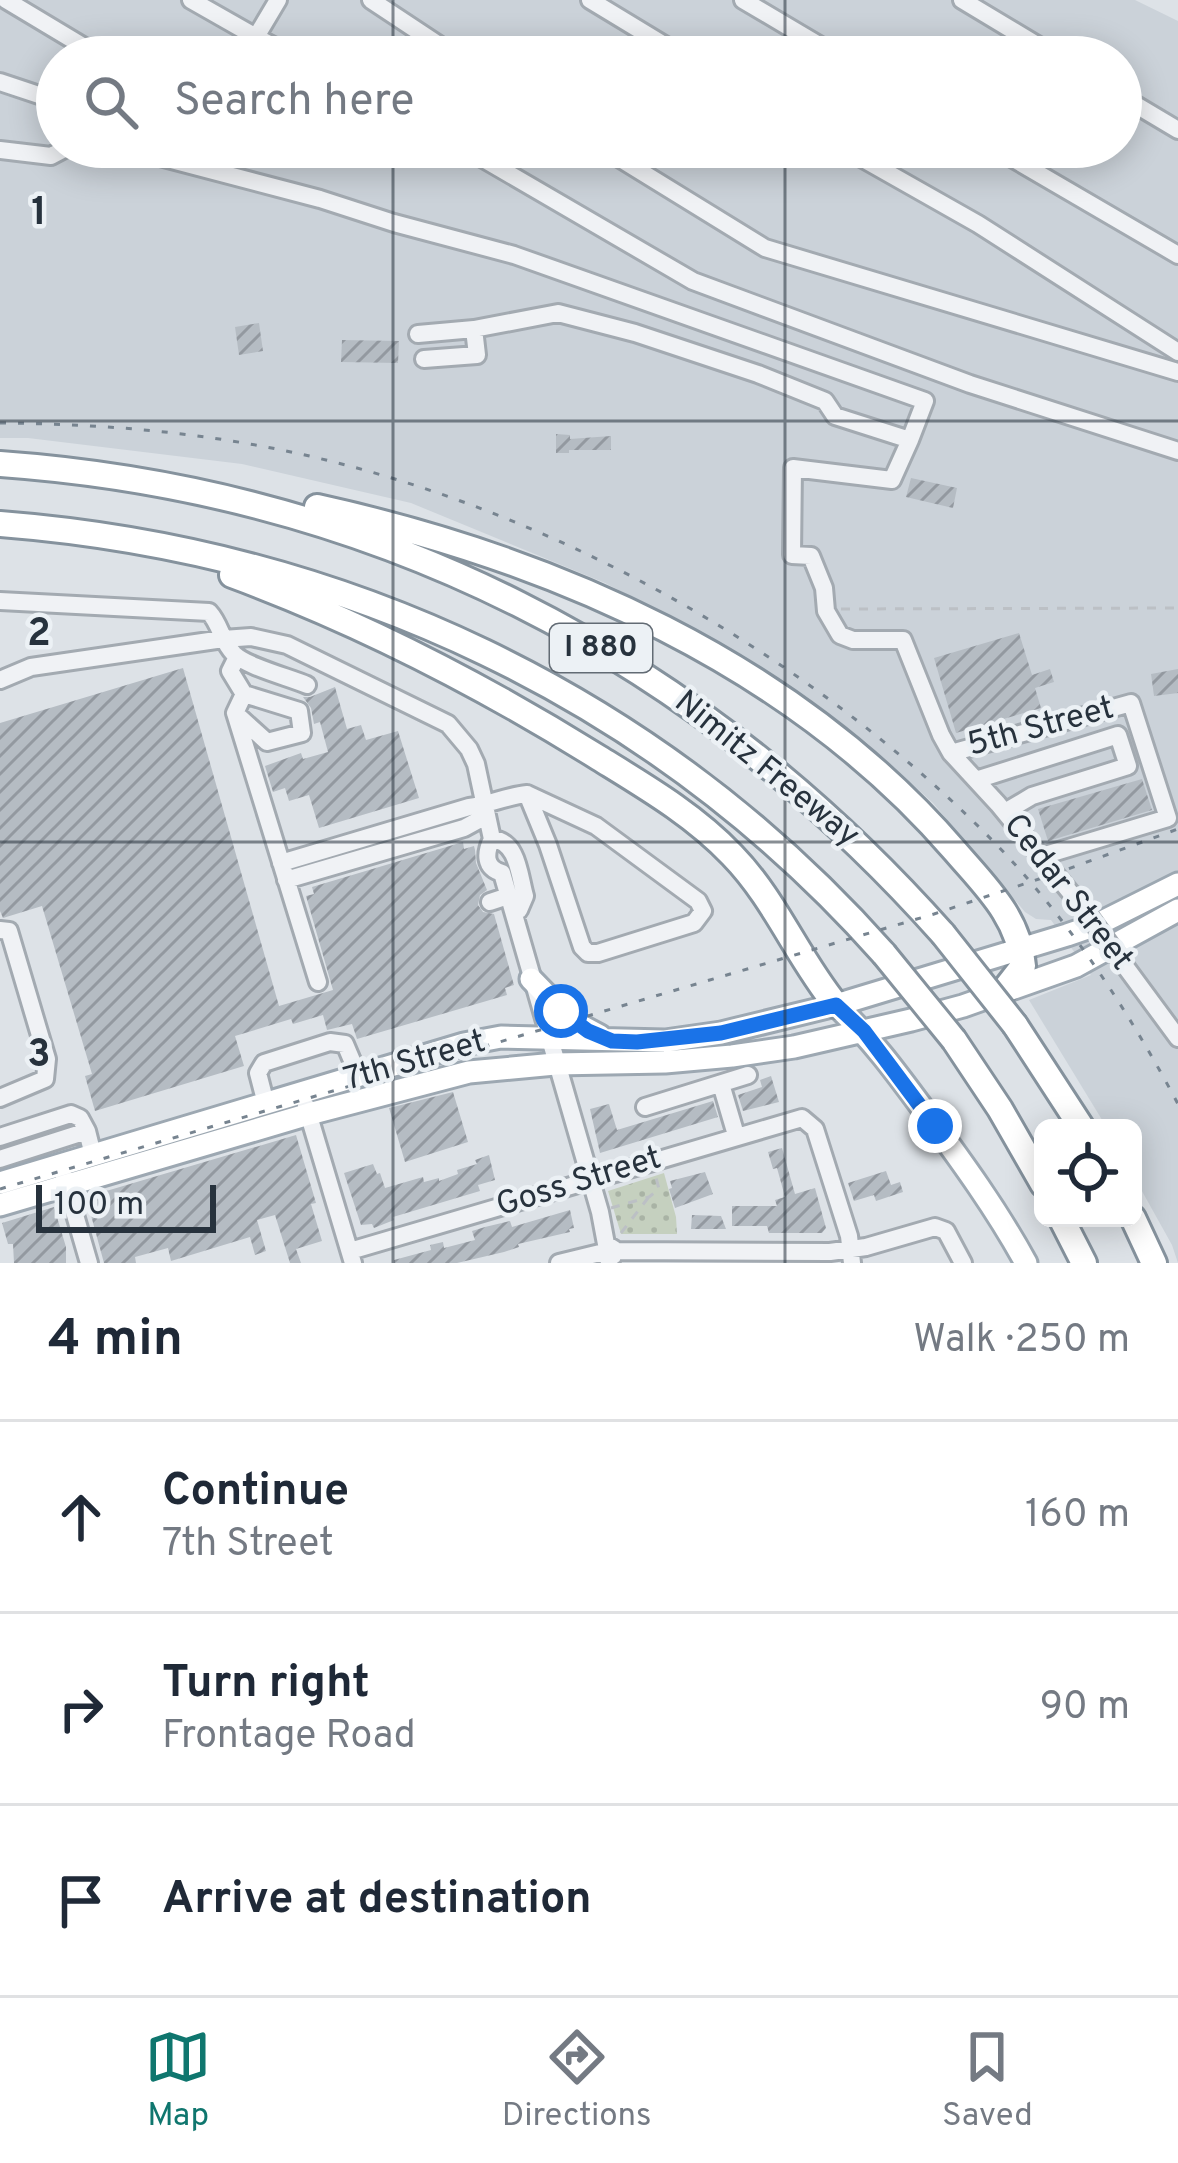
<!DOCTYPE html>
<meta charset="utf-8">
<style>
:root{--surface:#fff;--page:#f2f2f3;--text:#1f2937;--muted:#747a83;--line:#e0e1e3;--accent:#0f766e}
body{margin:0;font-family:Overpass,sans-serif;background:var(--page);color:var(--text)}
.controls{position:absolute;right:36px;bottom:36px;display:grid;overflow:hidden;border-radius:18px;box-shadow:0 6px 30px #0003}
.controls button{width:108px;height:108px;display:grid;place-items:center;padding:0;border:0;border-bottom:3px solid var(--line);background:var(--surface);color:var(--text);font:60px sans-serif}
.scale{position:absolute;left:36px;bottom:30px;width:180px;box-sizing:border-box;padding-left:12px;border:6px solid #27323d;border-top:0;font-size:33px;line-height:42px;white-space:nowrap;color:#27323d;-webkit-text-stroke:9px #ecf1f5;paint-order:stroke}
.stop{position:absolute;width:36px;height:36px;margin:-27px;border:9px solid #1a73e8;border-radius:50%;background:#fff}
.stop.end{background:#1a73e8;border-color:#fff;box-shadow:0 3px 12px #0008}
.list{margin:0;padding:0;list-style:none}
h2{display:flex;justify-content:space-between;align-items:center;height:156px;margin:0;padding:0 48px;font-size:51px}
h2 small{font-size:39px;font-weight:400;color:var(--muted)}
.list li{display:grid;grid-template-columns:78px 1fr auto;gap:36px;align-items:center;box-sizing:border-box;height:192px;padding:0 48px;border-top:3px solid var(--line)}
.list b{display:block;font-size:45px;white-space:nowrap}
.list p{margin:0;font-size:39px;white-space:nowrap;color:var(--muted)}
.list em{font-size:39px;font-style:normal;color:var(--muted)}
.icon{flex:none;width:66px;height:66px;fill:none;stroke:currentColor;stroke-width:2;stroke-linecap:round;stroke-linejoin:round}
.map{position:relative;flex:none;width:1178px;height:1263px;overflow:hidden}
.search{position:absolute;background:var(--surface);box-shadow:0 6px 30px #0003;left:36px;right:36px;top:36px;height:132px;display:flex;align-items:center;gap:30px;box-sizing:border-box;padding:0 42px;border-radius:66px;color:var(--muted);font-size:45px}
.sheet{height:732px;background:var(--surface)}
nav{display:flex;justify-content:space-around;align-items:center;box-sizing:border-box;height:168px;border-top:3px solid var(--line);background:var(--surface);font-size:33px;color:var(--muted)}
nav a{display:grid;justify-items:center;gap:6px}
nav .on{color:var(--accent)}
.map>svg:first-child{display:block}
</style>
<div class="map">
<svg width="1178" height="1263" viewBox="0 0 1178 1263">
<defs>
<pattern id="park-dots" width="8" height="8" patternUnits="userSpaceOnUse" patternTransform="scale(3)"><rect width="8" height="8" fill="#c5d0bf"/><path d="M2 2h.1M6 6h.1" fill="none" stroke="#a9b3a5" stroke-width="1.8" stroke-linecap="round"/></pattern>
<pattern id="building-hatch" width="6" height="6" patternUnits="userSpaceOnUse" patternTransform="scale(3)"><rect width="6" height="6" fill="#b5bcc3"/><path d="M-1 1l2-2M0 6l6-6M5 7l2-2" fill="none" stroke="#9399a0"/></pattern>
</defs>
<rect width="100%" height="100%" fill="#dde2e7"/>
<path fill="#cbd2d9" fill-rule="evenodd" d="M 0,0 L 1135,0 L 1178,21 L 1178,1263 L 1172,1245 L 1133,1175 L 1133,1128 L 1107,1128 L 1029,1000 L 1091,975 L 1051,920 L 1036,919 L 1025,912 L 933,803 L 867,743 L 807,697 L 743,655 L 605,583 L 411,503 L 242,464 L 28,438 L 0,438 ZM 57,57 L 1121,57 L 1121,147 L 57,147 Z"/>
<path fill="url(#park-dots)" d="M 664,1173 L 676,1217 L 677,1234 L 621,1234 L 608,1191 Z"/>
<path fill="url(#building-hatch)" d="M 259,323 L 263,351 L 239,355 L 235,327 Z
M 342,340 L 399,341 L 398,363 L 341,362 Z
M 556,434 L 570,435 L 570,439 L 611,436 L 611,450 L 569,450 L 569,453 L 556,453 Z
M 911,478 L 957,488 L 953,508 L 906,497 Z
M 1019,633 L 1032,675 L 1050,669 L 1054,682 L 1035,688 L 1041,708 L 956,733 L 934,658 Z
M 183,668 L 279,1006 L 333,990 L 306,896 L 314,894 L 312,887 L 463,842 L 464,849 L 474,846 L 475,850 L 476,863 L 487,890 L 480,895 L 478,905 L 483,912 L 494,914 L 514,985 L 505,988 L 507,995 L 357,1039 L 352,1024 L 327,1030 L 323,1015 L 293,1024 L 291,1019 L 235,1036 L 244,1066 L 95,1111 L 85,1076 L 92,1074 L 42,906 L 3,918 L 0,911 L 0,723 Z
M 1178,669 L 1178,693 L 1154,696 L 1151,674 Z
M 335,687 L 347,729 L 361,725 L 366,740 L 398,731 L 419,798 L 319,828 L 309,795 L 289,801 L 285,788 L 273,792 L 265,766 L 301,753 L 303,759 L 328,752 L 320,722 L 314,724 L 311,708 L 303,697 L 310,697 Z
M 1142,779 L 1152,810 L 1048,841 L 1038,809 Z
M 771,1076 L 779,1102 L 743,1111 L 738,1095 L 762,1087 L 760,1080 Z
M 453,1092 L 468,1142 L 405,1162 L 389,1108 Z
M 713,1101 L 718,1117 L 600,1153 L 590,1109 L 609,1104 L 617,1130 Z
M 296,1135 L 316,1203 L 311,1204 L 322,1241 L 296,1249 L 301,1263 L 290,1263 L 275,1215 L 257,1220 L 266,1251 L 255,1255 L 250,1237 L 171,1261 L 168,1248 L 135,1257 L 136,1263 L 104,1263 L 86,1197 Z
M 782,1148 L 795,1194 L 815,1188 L 826,1228 L 822,1233 L 769,1233 L 767,1226 L 732,1226 L 732,1206 L 777,1206 L 775,1200 L 785,1197 L 777,1168 L 773,1169 L 768,1152 Z
M 489,1155 L 495,1180 L 478,1185 L 480,1191 L 393,1217 L 394,1220 L 374,1228 L 372,1224 L 361,1225 L 344,1173 L 373,1164 L 377,1174 L 380,1173 L 385,1188 L 423,1177 L 424,1182 L 439,1178 L 439,1181 L 458,1174 L 457,1170 L 477,1164 L 475,1160 Z
M 886,1171 L 891,1185 L 900,1182 L 903,1192 L 876,1201 L 874,1195 L 854,1201 L 848,1183 Z
M 705,1172 L 713,1194 L 675,1208 L 669,1189 L 672,1188 L 670,1181 Z
M 54,1207 L 66,1247 L 66,1263 L 14,1263 L 13,1244 L 8,1244 L 2,1223 Z
M 570,1210 L 574,1228 L 569,1229 L 570,1232 L 518,1244 L 519,1247 L 504,1252 L 457,1263 L 394,1263 L 394,1260 L 431,1250 L 430,1245 L 443,1242 L 444,1248 L 475,1240 L 472,1231 L 485,1227 L 510,1221 L 512,1227 Z
M 692,1215 L 721,1216 L 726,1229 L 691,1229 Z"/>
<g fill="none" stroke-linecap="round" stroke-linejoin="round">
<g stroke="#a3aab1" stroke-width="22">
<path id="minor" d="M 6,0 L 101,57
M 191,0 L 256,37 L 278,0
M 371,0 L 457,57
M 590,0 L 684,57
M 743,0 L 839,57
M 962,0 L 1057,57
M 243,57 L 256,37 L 294,57
M 0,82 L 57,101
M 1121,96 L 1178,130
M 122,147 L 320,199 L 394,223 L 514,255 L 925,401 L 910,440
M 463,147 L 693,281 L 970,384 L 1178,451
M 601,147 L 765,248 L 1178,372
M 842,147 L 978,224 L 1178,352
M 993,147 L 1178,255
M 0,150 L 51,156 L 68,147
M 418,334 L 474,329
M 424,359 L 477,355 L 474,329 L 558,313 L 635,333 L 758,374 L 825,401 L 835,416 L 910,440 L 892,480 L 793,468 L 792,555 L 811,556 L 824,588 L 826,611 L 840,635 L 853,640 L 903,640 L 941,735 L 951,753 L 998,804 L 1083,908
M 0,601 L 209,612 C 221,625 221,641 234,654 C 248,667 288,677 307,685
M 237,657 L 230,671 L 244,694 L 299,711 L 302,733 L 267,742 L 235,713 L 244,694
M 0,680 L 31,667 L 223,639 L 251,637 L 287,645 L 448,724 L 469,749 L 476,764 L 492,839 C 485,853 484,868 502,873 L 600,1212 L 606,1244 L 614,1249 L 613,1256 L 608,1259
M 235,713 L 318,982
M 951,753 L 1131,703 L 1168,818 L 1042,856
M 976,780 L 1118,735 L 1128,766 L 1032,796 L 1005,812
M 492,839 C 518,841 519,875 525,896 L 519,910
M 281,863 L 469,807 C 489,805 506,796 527,794 L 548,845 L 582,947 L 588,953 L 598,953 L 694,923 L 703,911 L 698,901 L 596,826 L 527,794
M 286,880 L 464,828 L 486,816
M 490,902 L 508,896
M 0,930 L 9,931 L 47,1059 L 45,1079 L 0,1098
M 1122,962 L 1178,1038
M 721,1084 L 736,1135
M 266,1104 L 258,1073 L 264,1063 L 330,1042 L 345,1044 L 359,1077
M 306,1106 L 353,1263
M 645,1107 L 748,1075
M 0,1137 L 71,1114 L 80,1118 L 87,1131
M 0,1159 L 87,1131 L 93,1155
M 64,1177 L 89,1263
M 350,1251 L 802,1118 L 815,1129 L 849,1236 L 852,1263
M 615,1251 L 830,1252 L 866,1247 L 935,1227 L 946,1231 L 963,1263
M 559,1263 L 600,1253"/>
</g>
<g stroke="#9da8b2" stroke-width="27">
<path id="major" d="M 531,979 L 572,1021 L 600,1036
M 836,1005 C 871,1038 898,1075 926,1113 C 962,1162 997,1210 1026,1263
M 0,1183 L 464,1044 L 501,1037 L 665,1041 L 721,1033 L 836,1005 L 1067,935 L 1096,925 L 1178,884
M 0,1205 L 309,1114 L 469,1072 L 555,1064 L 665,1062 L 732,1056 L 794,1047 L 911,1020 L 963,1006 L 1076,966 L 1178,910"/>
</g>
<g stroke="#85929d" stroke-width="30">
<path id="highway" d="M 0,464 C 375,491 694,654 943,934
M 317,507 C 553,559 794,664 955,851 C 985,886 1019,917 1023,966 L 1002,993
M 0,524 C 343,551 655,696 884,954
M 232,575 C 362,623 482,685 599,758 C 646,787 694,815 732,855 C 775,899 797,957 836,1005
M 1015,1025 L 1082,1128
M 954,1040 L 1000,1109 L 1043,1184
M 1061,1218 L 1084,1263
M 1133,1218 L 1154,1263"/>
</g>
<path stroke="#bcc0c5" stroke-width="3" stroke-dasharray="9 9" stroke-linecap="butt" d="M 841,609 L 1178,608
M 611,1208 L 649,1197 L 659,1189 L 655,1174
M 621,1233 L 648,1198"/>
<use href="#minor" stroke="#f0f2f5" stroke-width="16"/>
<use href="#major" stroke="#fff" stroke-width="21"/>
<use href="#highway" stroke="#fff" stroke-width="24"/>
<path stroke="#778490" stroke-width="3" stroke-dasharray="6 12" stroke-linecap="butt" d="M 0,423 C 113,424 224,434 334,462 C 572,522 809,658 983,831 C 1062,909 1126,1006 1178,1104
M 0,1189 L 934,914 L 1054,874 L 1178,829"/>
<g stroke="#a3aab1" stroke-width="22" stroke-linecap="butt">
<path id="minor-bridge" d="M 1083,908 L 1122,962"/>
</g>
<g stroke="#85929d" stroke-width="30" stroke-linecap="butt">
<path id="highway-bridge" d="M 943,934 L 1015,1025
M 884,954 L 954,1040"/>
</g>
<use href="#minor-bridge" stroke="#f0f2f5" stroke-width="16"/>
<use href="#highway-bridge" stroke="#fff" stroke-width="24"/>
</g>
<g fill="none" stroke-linecap="round" stroke-linejoin="round">
<path stroke="#1a73e8" stroke-width="15" d="M 561,1011 L 588,1031 L 612,1041 L 637,1042 L 721,1033 L 836,1005 L 864,1031 L 935,1126"/>
</g>
<path fill="none" stroke="#27323d" stroke-width="3" stroke-opacity="0.55" d="M 393,0 L 393,57M 785,0 L 785,57M 393,147 L 393,1263M 785,147 L 785,1263M 0,421 L 1178,421M 0,842 L 1178,842"/>
<g text-anchor="middle" dominant-baseline="central" stroke-width="9" stroke-linejoin="round" paint-order="stroke">
<rect fill="#ecf1f5" stroke="#626b74" stroke-width="3" x="550" y="624" width="102" height="48" rx="9"/>
<g font-size="30" font-weight="bold" fill="#27323d">
<text x="601" y="648">I 880</text>
</g>
<g font-size="33" fill="#27323d" stroke="#ecf1f5">
<text transform="translate(1041 728) rotate(-15)">5th Street</text>
<text transform="translate(766 770) rotate(39)">Nimitz Freeway</text>
<text transform="translate(1067 893) rotate(52)">Cedar Street</text>
<text transform="translate(415 1062) rotate(-16)">7th Street</text>
<text transform="translate(579 1183) rotate(-17)">Goss Street</text>
</g>
</g>
<g font-size="39" text-anchor="middle" font-weight="bold" fill="#27323d" stroke="#ecf1f5" stroke-width="9" stroke-linejoin="round" paint-order="stroke">
<text x="39" y="224">1</text>
<text x="39" y="645">2</text>
<text x="39" y="1066">3</text>
</g>
</svg>
<div class="controls">
<button><svg class="icon" aria-label="locate" viewBox="0 0 24 24"><circle cx="12" cy="12" r="6"/><path d="M12 2v4M12 18v4M2 12h4M18 12h4"/></svg></button>
</div>
<div class="scale">100 m</div>
<div class="stop" style="left:561px;top:1011px"></div>
<div class="stop end" style="left:935px;top:1126px"></div>
<div class="search"><svg class="icon" aria-label="search" viewBox="0 0 24 24"><circle cx="10" cy="10" r="6"/><path d="M15 15l6 6"/></svg>Search here</div>
</div>
<section class="sheet">
<h2>4 min<small>Walk · 250 m</small></h2>
<ul class="list">
<li><svg class="icon" aria-label="ahead" viewBox="0 0 24 24"><path d="M12 20V5M6 11l6-6 6 6"/></svg><div><b>Continue</b><p>7th Street</p></div><em>160 m</em></li>
<li><svg class="icon" aria-label="right" viewBox="0 0 24 24"><path d="M7 20v-9h11M14 6l5 5-5 5"/></svg><div><b>Turn right</b><p>Frontage Road</p></div><em>90 m</em></li>
<li><svg class="icon" aria-label="arrive" viewBox="0 0 24 24"><path d="M6 21V4h12l-3 4 3 4H6"/></svg><div><b>Arrive at destination</b></div></li>
</ul>
</section>
<nav>
<a class="on"><svg class="icon" aria-label="map" viewBox="0 0 24 24"><path d="M3 6l6-2 6 2 6-2v14l-6 2-6-2-6 2zM9 4v14M15 6v14"/></svg>Map</a>
<a><svg class="icon" aria-label="directions" viewBox="0 0 24 24"><path d="M12 3l9 9-9 9-9-9zM9 14v-3h6M13 9l2 2-2 2"/></svg>Directions</a>
<a><svg class="icon" aria-label="saved" viewBox="0 0 24 24"><path d="M7 4h10v16l-5-4-5 4z"/></svg>Saved</a>
</nav>
